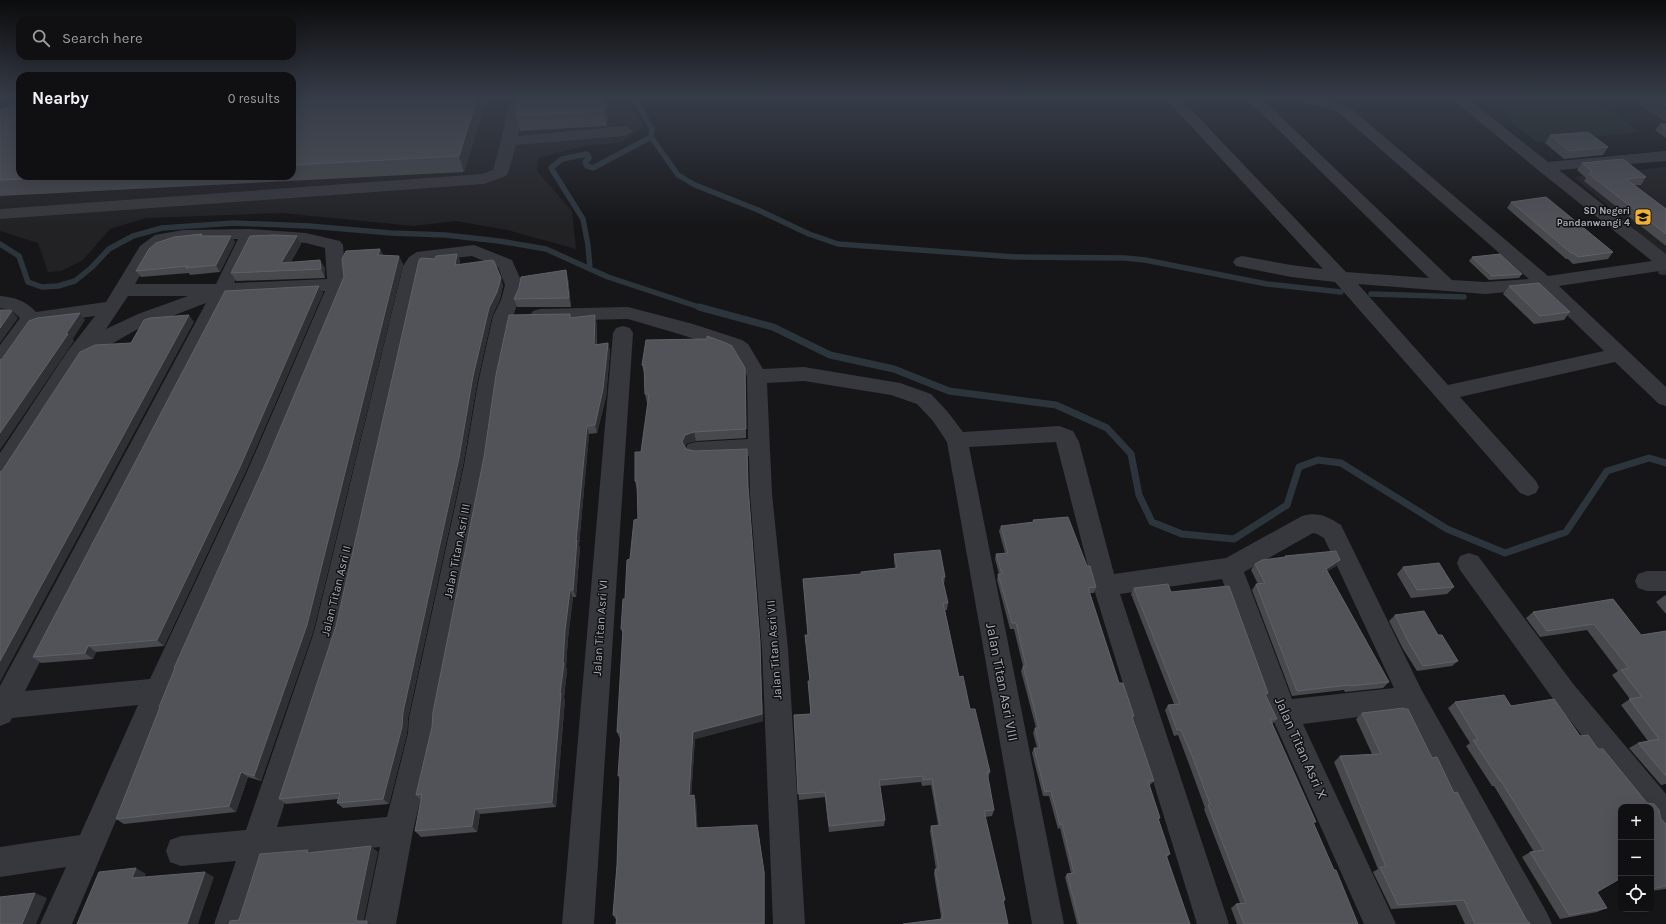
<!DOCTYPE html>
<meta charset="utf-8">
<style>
:root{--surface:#101012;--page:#1e1e20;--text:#f1f3f6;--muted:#9c9d9f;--line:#303032}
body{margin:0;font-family:Karla,sans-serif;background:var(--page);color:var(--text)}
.controls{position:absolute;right:12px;bottom:12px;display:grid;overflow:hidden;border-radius:8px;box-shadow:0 4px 16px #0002}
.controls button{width:36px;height:36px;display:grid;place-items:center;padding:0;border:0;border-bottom:1px solid var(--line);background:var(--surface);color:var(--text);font:20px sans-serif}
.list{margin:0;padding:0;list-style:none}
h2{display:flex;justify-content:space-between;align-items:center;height:52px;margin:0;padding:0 16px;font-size:17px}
h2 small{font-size:13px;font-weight:400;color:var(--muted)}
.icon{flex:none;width:22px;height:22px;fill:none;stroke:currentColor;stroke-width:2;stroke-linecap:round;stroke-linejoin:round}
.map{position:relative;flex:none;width:1666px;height:924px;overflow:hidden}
.search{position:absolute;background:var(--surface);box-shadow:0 4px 16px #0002;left:16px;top:16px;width:280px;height:44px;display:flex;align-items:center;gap:10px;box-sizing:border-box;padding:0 14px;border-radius:12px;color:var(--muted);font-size:15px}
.panel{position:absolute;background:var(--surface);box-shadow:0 4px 16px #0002;left:16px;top:72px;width:280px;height:108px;border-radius:12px}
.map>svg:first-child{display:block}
</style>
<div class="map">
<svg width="1666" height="924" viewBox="0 0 1666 924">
<rect width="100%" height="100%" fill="#161618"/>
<path fill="#222225" d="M 0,98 L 20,98 L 20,176 L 292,176 L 292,98 L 624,98 L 641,119 L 643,128 L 620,143 L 585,146 L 538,158 L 537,171 L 572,211 L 576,249 L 507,230 L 456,221 L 413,226 L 282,213 L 146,218 L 110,229 L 83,260 L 61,271 L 48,272 L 38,243 L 0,231 Z
M 1666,167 L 1666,256 L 1574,177 Z"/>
<path fill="#1e261f" d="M 1483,98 L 1593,98 L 1640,132 L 1538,143 Z"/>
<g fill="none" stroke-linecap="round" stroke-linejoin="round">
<path stroke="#2c353c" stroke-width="5.5" d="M 651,137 L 678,175 L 695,185 L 758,210 L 809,234 L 838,244 L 1015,257 L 1125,258 L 1145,260 L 1267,284 L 1341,292
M 0,244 L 19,256 L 28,282 L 42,287 L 58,286 L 75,281 L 92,267 L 109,249 L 133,236 L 162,228 L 234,223 L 309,226 L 391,233 L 445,235 L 499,241 L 546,249 L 608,277 L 702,308
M 590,269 L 588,245 L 583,219 L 551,168 L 562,159 L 587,154 L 589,158 L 585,162 L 587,166 L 593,168 L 651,137 L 652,129 L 634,98
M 1661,272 L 1666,272
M 1371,294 L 1464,297"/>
<path stroke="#2c353c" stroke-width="7" d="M 699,307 L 773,327 L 830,355 L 894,369 L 949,391 L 1056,405 L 1107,428 L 1131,454 L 1139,495 L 1152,522 L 1182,534 L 1234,539 L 1287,505 L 1299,467 L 1318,460 L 1341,463 L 1447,529 L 1505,553 L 1566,532 L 1607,471 L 1649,458 L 1666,463"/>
<path fill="#37383d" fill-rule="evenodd" d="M 510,98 L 524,98 L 518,136 L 624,126 L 629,128 L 632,131 L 629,134 L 624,136 L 516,145 L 508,173 L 506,176 L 484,184 L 0,219 L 0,209 L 482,174 L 493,170 L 501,141 Z
M 1165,98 L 1180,98 L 1346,272 L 1429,278 L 1246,98 L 1261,98 L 1452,280 L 1485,282 L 1529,279 L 1338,112 L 1300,101 L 1298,98 L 1321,98 L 1348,106 L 1548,276 L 1652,261 L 1538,170 L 1451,98 L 1467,98 L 1548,162 L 1666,151 L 1666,161 L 1559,170 L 1666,254 L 1666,270 L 1559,286 L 1666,387 L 1666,406 L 1659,404 L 1615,362 L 1460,397 L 1536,481 L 1539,487 L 1536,493 L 1528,496 L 1520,493 L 1335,282 L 1291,277 L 1236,266 L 1233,262 L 1236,258 L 1242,256 L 1291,265 L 1323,269 ZM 1358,284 L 1485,294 L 1540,289 L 1604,351 L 1448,385 Z
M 1632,98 L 1649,98 L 1666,109 L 1666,121 L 1661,119 L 1634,101 Z
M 249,229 L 306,233 L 340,241 L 343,245 L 346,284 L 268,474 L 171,691 L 72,924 L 40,924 L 66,867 L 0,877 L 0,847 L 80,835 L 138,705 L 12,718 L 10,722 L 0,726 L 0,686 L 206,303 L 136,330 L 92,355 L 85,357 L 8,477 L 0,480 L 0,453 L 67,352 L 95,316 L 42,323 L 34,327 L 7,365 L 0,367 L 0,345 L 20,318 L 11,310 L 0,308 L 0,296 C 14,297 26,301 36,312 L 106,302 L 140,246 L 155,235 L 183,230 ZM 238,239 L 216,284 L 135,284 C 141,274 146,264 152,255 C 168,234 214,240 238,239 ZM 255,240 L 306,243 L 325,248 L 327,279 L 234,283 ZM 325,291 L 246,474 L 150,679 L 25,691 L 228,296 ZM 128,296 L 188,296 L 138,314 L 106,329 Z
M 474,245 L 512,260 L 523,285 L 519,300 L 513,316 L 498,383 L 486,465 L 437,718 L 436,733 L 413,831 L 396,924 L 364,924 L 380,847 L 267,858 L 246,924 L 214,924 L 236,861 L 181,866 L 170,862 L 166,851 L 170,840 L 181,836 L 246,830 L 314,632 L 403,266 L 409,257 L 417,252 ZM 472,256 L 498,267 L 505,285 L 501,300 L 493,316 L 478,383 L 464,465 L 409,718 L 408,733 L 387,817 L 277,827 L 340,632 L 421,266 L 428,261 Z
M 628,307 L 693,324 L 742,340 L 748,344 L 763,369 L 804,367 L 900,383 L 931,394 L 947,411 L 963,432 L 1059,426 L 1073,431 L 1079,442 L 1114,574 L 1226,558 L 1302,516 C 1317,511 1329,517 1341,525 L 1421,689 L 1547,913 L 1552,924 L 1519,924 L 1405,711 L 1303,724 L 1396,924 L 1364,924 L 1270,713 L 1222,579 L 1120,594 L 1229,924 L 1197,924 L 1093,586 L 1056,442 L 969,447 L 1064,924 L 1032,924 L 947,442 L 933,421 L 917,404 L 891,395 L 804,381 L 767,383 L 772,494 L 788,649 L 805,924 L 773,924 L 762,649 L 750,494 L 749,456 L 696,458 L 688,456 L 685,450 L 688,444 L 696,442 L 748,439 L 747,376 L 734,354 L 728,350 L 679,334 L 628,319 L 540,321 L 533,319 L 530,315 L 533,311 L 540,309 ZM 1313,533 L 1317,534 L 1324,538 L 1394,688 L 1292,699 L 1244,572 Z
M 623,326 L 630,328 L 633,333 L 594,924 L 562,924 L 613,333 L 616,328 Z
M 1469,553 L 1478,556 L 1574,685 L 1666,794 L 1666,832 C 1651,825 1651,823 1651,807 L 1639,807 L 1556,703 L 1460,570 L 1457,563 L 1460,556 Z
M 1647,571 L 1666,571 L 1666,591 L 1647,591 L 1638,588 L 1635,581 L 1638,574 Z"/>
</g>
<path fill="#47494d" d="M 292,98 L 487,98 L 464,172 L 0,196 L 0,110 L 20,176 L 292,176 Z
M 609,98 L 607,126 L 520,131 L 516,116 Z
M 1650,98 L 1666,98 L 1666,107 Z
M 1660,124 L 1666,124 L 1666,138 L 1655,130 Z
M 1550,135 L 1608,147 L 1603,155 L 1564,159 L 1545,143 Z
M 1582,163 L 1646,177 L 1641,185 L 1634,185 L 1666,209 L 1666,246 L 1584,181 L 1586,178 L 1577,170 Z
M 1511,202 L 1613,252 L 1608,259 L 1573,264 L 1568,259 L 1566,259 L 1507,208 Z
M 202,234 L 203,236 L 231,236 L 235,242 L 220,272 L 190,275 L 189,273 L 141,277 L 136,271 Z
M 297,236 L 301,244 L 291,262 L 325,268 L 325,278 L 236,281 L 231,273 Z
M 380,249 L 383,255 L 403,264 L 313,632 L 261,781 L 248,777 L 236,812 L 124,824 L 116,819 L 160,708 L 159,707 L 175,669 L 174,668 Z
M 457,254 L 460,261 L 459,264 L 503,285 L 500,299 L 492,316 L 477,383 L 463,465 L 408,718 L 407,733 L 389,804 L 343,808 L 337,803 L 338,799 L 286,804 L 279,799 L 336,626 L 435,259 Z
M 1472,257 L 1522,274 L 1519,278 L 1489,280 L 1469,261 Z
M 568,278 L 571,307 L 517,307 L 514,299 Z
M 319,286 L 323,293 L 245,473 L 164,646 L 96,652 L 93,659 L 41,663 L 33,657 Z
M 1509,286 L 1570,312 L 1564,320 L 1534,324 L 1503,294 Z
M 570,314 L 571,318 L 597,323 L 597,345 L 608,343 L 610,351 L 606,397 L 597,433 L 589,434 L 579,545 L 580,548 L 576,597 L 573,597 L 568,638 L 566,667 L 567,670 L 564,698 L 565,700 L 556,807 L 480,814 L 477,832 L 421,837 L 415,831 L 421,800 L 416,795 Z
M 642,365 L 745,368 L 746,376 L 746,438 L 696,441 L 687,443 L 685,447 L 686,449 L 694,451 L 748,458 L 748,494 L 760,649 L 763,721 L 695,739 L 691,795 L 694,795 L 696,801 L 697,828 L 758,830 L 765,877 L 765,924 L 616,924 L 616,920 L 613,915 L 617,865 L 620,781 L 621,739 L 620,739 L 617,732 L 623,635 L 621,629 L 625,599 L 630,559 L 638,519 L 637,490 L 635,481 L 641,452 L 648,403 L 647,403 L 645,394 L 644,373 Z
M 1033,520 L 1087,566 L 1096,587 L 1094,593 L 1090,593 L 1119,683 L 1134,716 L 1133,719 L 1154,781 L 1150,785 L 1149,785 L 1160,818 L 1158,820 L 1170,854 L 1167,857 L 1190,924 L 1077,924 L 1065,877 L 1067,874 L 1071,873 L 1060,828 L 1058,829 L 1049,796 L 1043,796 L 1032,753 L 1034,748 L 1037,748 L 1033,733 L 1035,728 L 1036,728 L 1021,671 L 1023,666 L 1014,629 L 1010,629 L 997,580 L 998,574 L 999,574 L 995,559 L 996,554 L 1005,553 L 999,531 L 1001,526 L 1033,522 Z
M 894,554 L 945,577 L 944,584 L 943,584 L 948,603 L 947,610 L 945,610 L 959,677 L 970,709 L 990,772 L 988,778 L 994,810 L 992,816 L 985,817 L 1005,900 L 1003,903 L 940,919 L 941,917 L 934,874 L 935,869 L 936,869 L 930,831 L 931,826 L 938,825 L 931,785 L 922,786 L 921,782 L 880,786 L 885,820 L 884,826 L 829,832 L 825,797 L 799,800 L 794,715 L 810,714 L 810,681 L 805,635 L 808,635 L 803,579 L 861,574 L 861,572 L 895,568 L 894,561 Z
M 1285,556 L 1340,560 L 1336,566 L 1327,571 L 1389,682 L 1383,688 L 1345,692 L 1344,690 L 1292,696 L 1252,590 L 1256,584 L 1258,584 L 1251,570 L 1255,564 L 1284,557 Z
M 1403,567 L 1454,587 L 1447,594 L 1411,598 L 1397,574 Z
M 1134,588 L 1171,592 L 1268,693 L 1266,696 L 1277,719 L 1272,724 L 1316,822 L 1313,823 L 1358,924 L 1237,924 L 1231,908 L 1236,904 L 1240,903 L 1204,809 L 1205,808 L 1189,764 L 1178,735 L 1174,736 L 1165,710 L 1168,705 L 1174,704 L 1131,594 Z
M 1666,595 L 1666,614 L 1656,602 L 1664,596 Z
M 1613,599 L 1641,635 L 1666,631 L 1666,784 L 1661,785 L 1629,748 L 1638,743 L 1648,741 L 1621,705 L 1630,699 L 1612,675 L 1618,671 L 1587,630 L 1540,637 L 1526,618 L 1533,612 Z
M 1395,615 L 1438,635 L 1458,661 L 1452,666 L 1417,671 L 1403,649 L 1389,621 Z
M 1504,695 L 1511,706 L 1554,699 L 1580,736 L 1588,735 L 1598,749 L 1603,749 L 1647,803 L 1654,804 L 1659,810 L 1661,819 L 1666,824 L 1666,889 L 1651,891 L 1651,807 L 1621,807 L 1621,884 L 1618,880 L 1597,892 L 1607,908 L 1597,912 L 1560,919 L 1522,857 L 1530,852 L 1534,852 L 1494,786 L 1492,786 L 1466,746 L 1470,743 L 1448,708 L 1455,702 Z
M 1362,713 L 1432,758 L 1454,793 L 1527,921 L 1530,924 L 1465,924 L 1456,905 L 1391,909 L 1373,872 L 1378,869 L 1334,762 L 1340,756 L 1372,754 L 1356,719 Z"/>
<path fill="#2f3033" d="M 477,98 L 487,98 L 464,172 L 459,156 Z
M 605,98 L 609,98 L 607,126 L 604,111 Z
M 231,236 L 235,242 L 220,272 L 216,265 Z
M 297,236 L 301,244 L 286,271 L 281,263 Z
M 380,249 L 384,257 L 378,255 Z
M 457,254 L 460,261 L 458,272 L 455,265 Z
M 399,256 L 403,264 L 313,632 L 261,781 L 254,776 Z
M 320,260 L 325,268 L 325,278 L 321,269 Z
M 566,270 L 568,278 L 571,307 L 569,298 Z
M 501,278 L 503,285 L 500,299 L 492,316 L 477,383 L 463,465 L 408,718 L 407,733 L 389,804 L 383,799 L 403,712 L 473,376 L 489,308 Z
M 319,286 L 323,293 L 245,473 L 164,646 L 157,640 Z
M 12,311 L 18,318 L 0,343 L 0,328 Z
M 80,313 L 85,320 L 73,339 L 74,341 L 0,450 L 0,433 Z
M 189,315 L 194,322 L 0,682 L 0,661 Z
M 595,315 L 597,323 L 596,353 L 594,345 Z
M 608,343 L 610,351 L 606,397 L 597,433 L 595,425 Z
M 745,368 L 746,376 L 746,438 L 746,429 Z
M 587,426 L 589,434 L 579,545 L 580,548 L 576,597 L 573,590 L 576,541 Z
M 694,432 L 696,441 L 687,443 L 684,451 L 682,442 L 685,435 Z
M 747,449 L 748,458 L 748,494 L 760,649 L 763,721 L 695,739 L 691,802 L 689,796 L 693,732 L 748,486 Z
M 1340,560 L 1336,566 L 1321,575 L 1326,569 Z
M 570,590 L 573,597 L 568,638 L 566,667 L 567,670 L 564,698 L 565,700 L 556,807 L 552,802 L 565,630 Z
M 88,646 L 96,652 L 93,659 L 85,653 Z
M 241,772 L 248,777 L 236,812 L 229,806 Z
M 620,775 L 621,782 L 618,776 Z
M 694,795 L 696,801 L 698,834 L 696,828 Z
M 475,809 L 480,814 L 477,832 L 472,826 Z
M 757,825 L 765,877 L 765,924 L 764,924 Z
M 371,846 L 378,852 L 363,924 L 357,921 L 356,919 Z
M 308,850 L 315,855 L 307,853 Z
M 136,868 L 146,874 L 142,883 L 132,878 Z
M 205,872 L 214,877 L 198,924 L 187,924 Z
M 35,893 L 47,898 L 36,924 L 22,924 Z
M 367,921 L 372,924 L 367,924 Z"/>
<path fill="#525359" stroke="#5f6168" d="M 11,98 L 20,98 L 20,176 L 80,176 L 0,180 L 0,110 L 2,108 L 10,107 Z
M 292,98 L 477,98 L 459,156 L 292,165 Z
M 519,98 L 605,98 L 604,111 L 516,116 Z
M 1660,124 L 1666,124 L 1666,129 Z
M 1588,132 L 1608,147 L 1569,151 L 1550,135 Z
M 1623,159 L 1646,177 L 1626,179 L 1666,209 L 1666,234 L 1589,174 L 1592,171 L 1582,163 Z
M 1546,197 L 1613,252 L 1578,257 L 1573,253 L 1571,253 L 1511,202 Z
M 202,234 L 200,236 L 231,236 L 216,265 L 186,268 L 188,266 L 136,271 L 149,249 L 156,243 L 174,237 Z
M 274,235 L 297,236 L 281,263 L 320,260 L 321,269 L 231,273 L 250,236 Z
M 380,249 L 378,255 L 399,256 L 307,625 L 254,776 L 241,772 L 229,806 L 116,819 L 160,707 L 159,707 L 175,668 L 174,668 L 264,467 L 344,277 L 342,259 L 346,251 Z
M 457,254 L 455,265 L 492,260 L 494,261 L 501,278 L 497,292 L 489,308 L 473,376 L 459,458 L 403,712 L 402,727 L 383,799 L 337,803 L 340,793 L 279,799 L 336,626 L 419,260 L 421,258 L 435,259 L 436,256 Z
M 1500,254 L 1522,274 L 1492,276 L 1472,257 Z
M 566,270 L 569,298 L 514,299 L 519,288 L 521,277 Z
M 1539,283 L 1570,312 L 1540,316 L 1509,286 Z
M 319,286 L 240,467 L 157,640 L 88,646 L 85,653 L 33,657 L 225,291 Z
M 0,310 L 10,310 L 12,311 L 0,328 Z
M 80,313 L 66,334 L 68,334 L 0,433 L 0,360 L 2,359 L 29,321 L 37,318 Z
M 570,314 L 570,318 L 595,315 L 594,345 L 608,343 L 603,389 L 595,425 L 587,426 L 576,541 L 577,540 L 573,590 L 570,590 L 565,630 L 563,663 L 564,663 L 560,694 L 561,693 L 552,802 L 475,809 L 472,826 L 415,831 L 422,794 L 416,795 L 432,727 L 433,712 L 484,457 L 496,375 L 509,315 Z
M 189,315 L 0,661 L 0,472 L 2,471 L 80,352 L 95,345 L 131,343 L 144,320 L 150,318 Z
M 707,336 L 726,343 L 732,346 L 745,368 L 746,429 L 694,432 L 685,435 L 682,442 L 686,449 L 694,451 L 747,449 L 748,486 L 760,642 L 762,714 L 693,732 L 689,796 L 694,795 L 696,828 L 757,825 L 764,872 L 764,924 L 616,924 L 617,915 L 613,915 L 617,865 L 620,775 L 618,776 L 621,732 L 617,732 L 623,629 L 621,629 L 623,599 L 625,599 L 627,560 L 630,559 L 634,520 L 638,519 L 637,481 L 635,481 L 635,452 L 641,452 L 649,394 L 645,394 L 644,365 L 642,365 L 646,340 L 707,339 Z
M 1068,517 L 1087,566 L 1090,566 L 1096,587 L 1088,588 L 1119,683 L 1123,683 L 1134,716 L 1132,716 L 1154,781 L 1148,781 L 1160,818 L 1158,818 L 1170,854 L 1166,855 L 1190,924 L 1080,924 L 1067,874 L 1074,873 L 1062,824 L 1060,825 L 1051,791 L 1045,792 L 1034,748 L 1040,748 L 1035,728 L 1039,728 L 1023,666 L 1026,666 L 1016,623 L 1012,623 L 998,574 L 1002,574 L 996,554 L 1008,553 L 1001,526 L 1034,522 L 1033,520 Z
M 940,550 L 945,577 L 942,577 L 948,603 L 943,603 L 959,677 L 963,676 L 970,709 L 975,709 L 990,772 L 987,772 L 994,810 L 984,811 L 1005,900 L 1003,900 L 1008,924 L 903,924 L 942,919 L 942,916 L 943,915 L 935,869 L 939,869 L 931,826 L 940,825 L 932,779 L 923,780 L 923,776 L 879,780 L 885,820 L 829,826 L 825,792 L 798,794 L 794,715 L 811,714 L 808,681 L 810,681 L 805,635 L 808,635 L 803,579 L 861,574 L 861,572 L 897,568 L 894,554 Z
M 1336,551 L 1340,560 L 1326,569 L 1389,682 L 1350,686 L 1349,685 L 1297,691 L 1256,584 L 1265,583 L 1255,564 L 1262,560 L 1286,557 L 1285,556 Z
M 1439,563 L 1454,587 L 1417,590 L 1403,567 Z
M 1168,584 L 1171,592 L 1229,586 L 1268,693 L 1265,694 L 1277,719 L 1270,719 L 1316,822 L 1313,822 L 1334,870 L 1336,870 L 1358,924 L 1244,924 L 1236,904 L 1246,903 L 1208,805 L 1210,804 L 1193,758 L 1181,730 L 1177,730 L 1168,705 L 1180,704 L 1134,588 Z
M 1613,599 L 1641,635 L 1666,631 L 1666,776 L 1638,743 L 1659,739 L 1629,699 L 1642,697 L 1621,670 L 1629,668 L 1594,624 L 1547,631 L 1533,612 Z
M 1424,611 L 1438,635 L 1442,635 L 1458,661 L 1423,666 L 1409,643 L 1395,615 Z
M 1504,695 L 1511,706 L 1554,699 L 1580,736 L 1588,735 L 1598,749 L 1603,749 L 1647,803 L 1654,804 L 1659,810 L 1661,819 L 1666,824 L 1666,886 L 1651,889 L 1651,807 L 1621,807 L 1621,878 L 1597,892 L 1607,908 L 1569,915 L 1530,852 L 1544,850 L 1501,781 L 1500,781 L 1473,740 L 1478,740 L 1455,702 Z
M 1404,708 L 1404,709 L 1408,709 L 1432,758 L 1437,757 L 1454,793 L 1457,792 L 1527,921 L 1529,922 L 1530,924 L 1475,924 L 1464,900 L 1398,905 L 1380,867 L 1386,867 L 1340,756 L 1381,754 L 1362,713 Z
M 371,846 L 356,919 L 357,921 L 367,921 L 367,924 L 229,924 L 230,921 L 239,920 L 260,854 L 308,850 L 307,853 Z
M 136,868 L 132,878 L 205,872 L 187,924 L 77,924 L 99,872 Z
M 35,893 L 22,924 L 0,924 L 0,897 Z"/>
<linearGradient id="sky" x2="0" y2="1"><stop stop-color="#0c0c0d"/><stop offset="0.43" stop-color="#363c48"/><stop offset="1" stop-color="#363c48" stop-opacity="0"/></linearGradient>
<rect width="1666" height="227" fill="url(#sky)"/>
<defs>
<g id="school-square" transform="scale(0.9)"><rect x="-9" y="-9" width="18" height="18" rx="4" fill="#f2b134" stroke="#111113"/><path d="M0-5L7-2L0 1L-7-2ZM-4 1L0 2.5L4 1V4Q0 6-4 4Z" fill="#111"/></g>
</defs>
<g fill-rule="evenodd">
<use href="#school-square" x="1643" y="217"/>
</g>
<g text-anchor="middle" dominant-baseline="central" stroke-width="3" stroke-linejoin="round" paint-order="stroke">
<g font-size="10" font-weight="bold" fill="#a8adb8" stroke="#111113" text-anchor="end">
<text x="1630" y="211">SD Negeri<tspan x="1630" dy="12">Pandanwangi 4</tspan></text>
</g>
<g font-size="12" fill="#a8adb8" stroke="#111113">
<text transform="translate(457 551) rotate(-79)">Jalan Titan Asri III</text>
<text transform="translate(336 591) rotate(-76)">Jalan Titan Asri II</text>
<text transform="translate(600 628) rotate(-86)">Jalan Titan Asri VI</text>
<text transform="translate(774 650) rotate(-94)">Jalan Titan Asri VII</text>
</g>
<g font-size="14" fill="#a8adb8" stroke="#111113">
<text transform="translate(1002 682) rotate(79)">Jalan Titan Asri VIII</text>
<text transform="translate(1301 748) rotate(66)">Jalan Titan Asri X</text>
</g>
</g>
</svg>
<div class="controls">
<button>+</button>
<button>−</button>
<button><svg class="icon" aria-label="locate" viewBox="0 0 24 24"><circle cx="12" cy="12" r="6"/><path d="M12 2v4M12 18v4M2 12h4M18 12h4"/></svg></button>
</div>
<div class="search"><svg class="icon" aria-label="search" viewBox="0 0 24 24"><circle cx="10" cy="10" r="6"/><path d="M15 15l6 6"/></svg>Search here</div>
<section class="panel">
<h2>Nearby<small>0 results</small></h2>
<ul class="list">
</ul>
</section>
</div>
